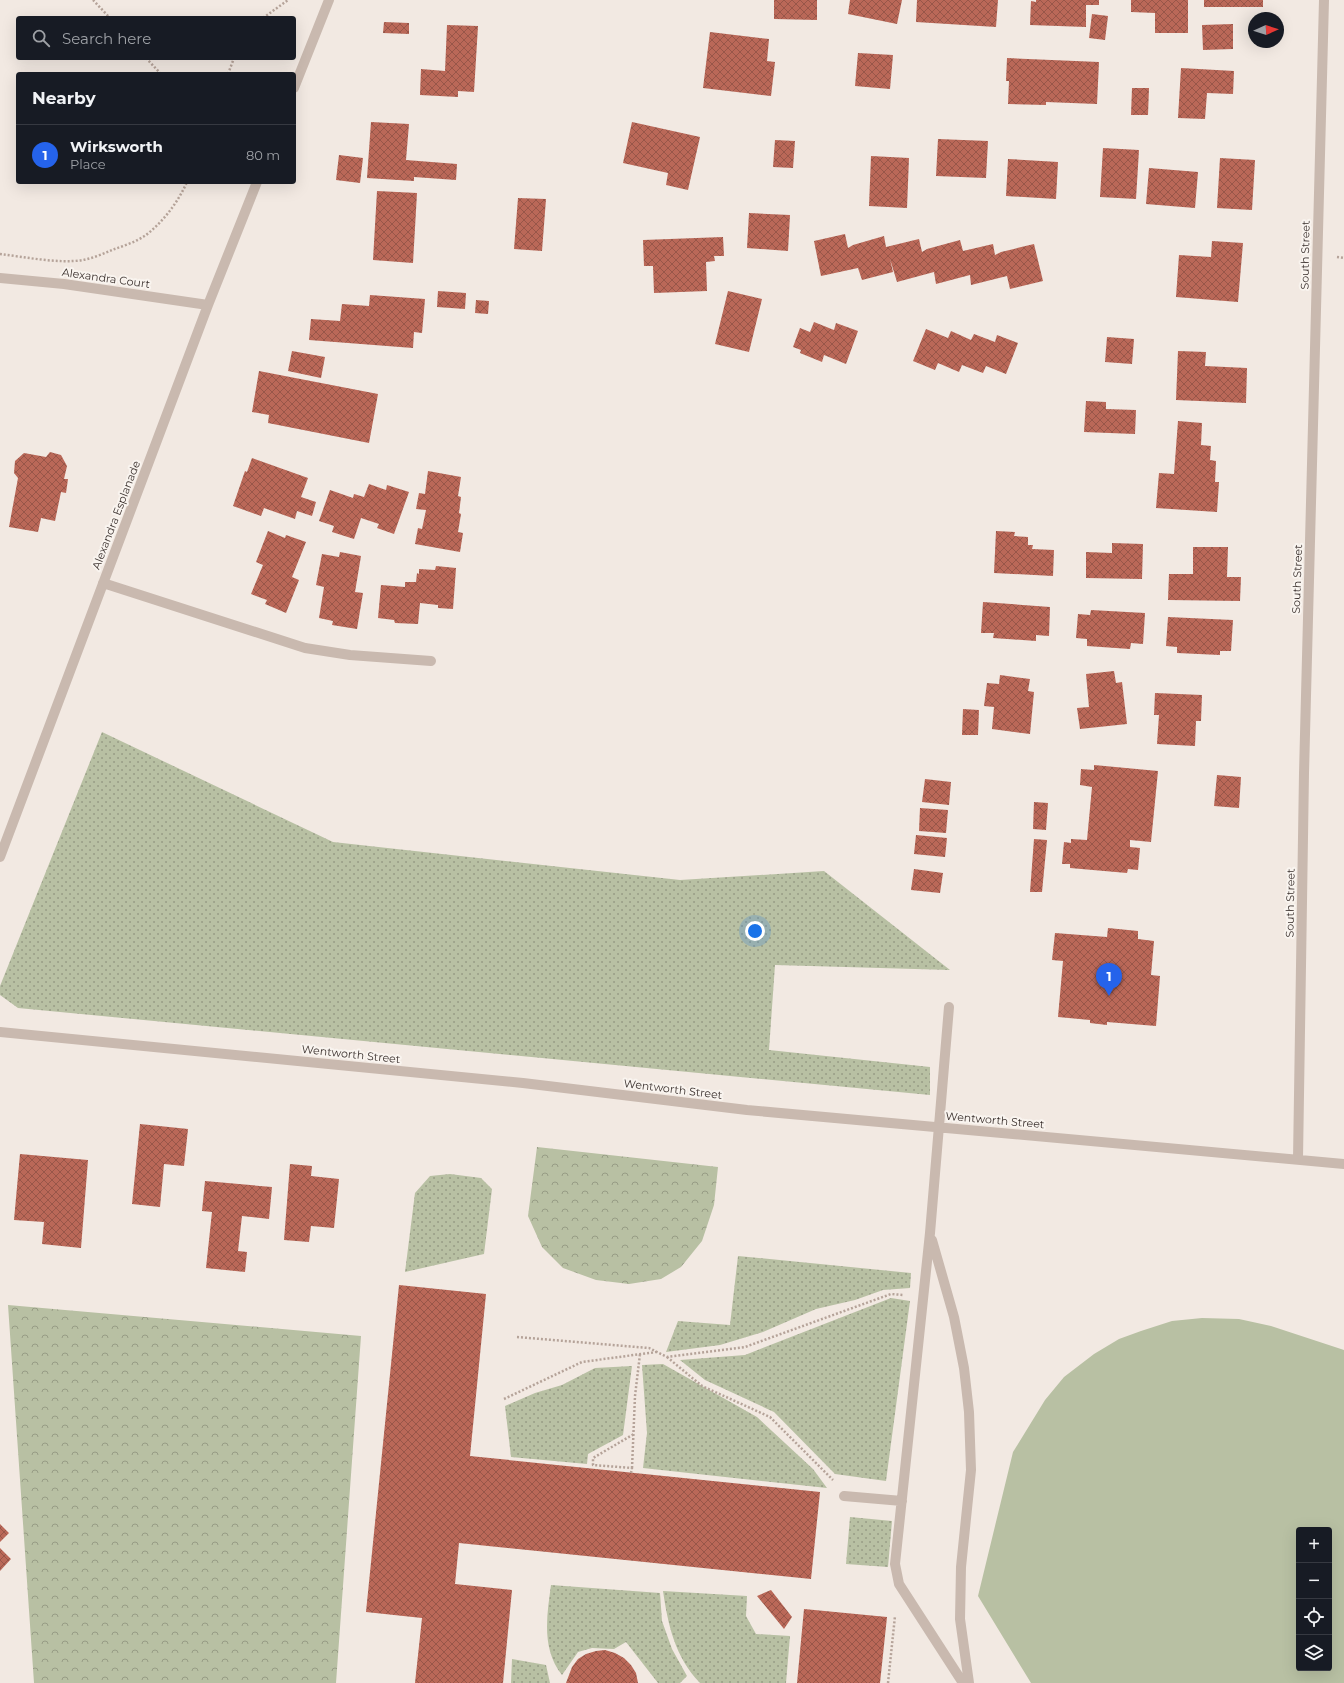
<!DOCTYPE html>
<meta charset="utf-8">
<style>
:root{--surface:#171b24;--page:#242831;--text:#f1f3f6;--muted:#9ea1a6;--line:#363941;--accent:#2563eb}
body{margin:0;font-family:Montserrat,sans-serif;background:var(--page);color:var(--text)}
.controls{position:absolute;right:12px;bottom:12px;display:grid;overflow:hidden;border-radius:4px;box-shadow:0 4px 16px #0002}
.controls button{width:36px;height:36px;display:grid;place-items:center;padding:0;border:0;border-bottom:1px solid var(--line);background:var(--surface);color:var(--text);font:20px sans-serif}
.compass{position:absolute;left:1248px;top:12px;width:36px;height:36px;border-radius:50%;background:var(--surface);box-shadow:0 4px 16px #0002;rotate:87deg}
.you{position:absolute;left:755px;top:931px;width:14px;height:14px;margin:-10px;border:3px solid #fff;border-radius:50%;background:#1a73e8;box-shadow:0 0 0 6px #1a73e833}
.badge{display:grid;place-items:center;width:26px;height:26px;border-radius:50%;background:var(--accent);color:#fff;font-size:13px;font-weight:700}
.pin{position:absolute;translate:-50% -33px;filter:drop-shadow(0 1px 2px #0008)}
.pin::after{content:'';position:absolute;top:21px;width:14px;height:12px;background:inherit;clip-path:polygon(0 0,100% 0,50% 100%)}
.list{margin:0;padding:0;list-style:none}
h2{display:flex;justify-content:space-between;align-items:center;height:52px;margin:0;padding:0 16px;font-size:17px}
h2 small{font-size:13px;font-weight:400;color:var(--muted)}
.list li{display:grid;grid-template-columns:26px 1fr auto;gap:12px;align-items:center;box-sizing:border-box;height:60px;padding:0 16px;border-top:1px solid var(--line)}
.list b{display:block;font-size:15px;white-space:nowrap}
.list p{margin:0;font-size:13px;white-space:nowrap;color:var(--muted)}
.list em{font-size:13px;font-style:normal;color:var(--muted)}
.icon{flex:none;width:22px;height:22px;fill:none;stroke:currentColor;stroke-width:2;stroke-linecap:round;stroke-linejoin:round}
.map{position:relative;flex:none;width:1344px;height:1683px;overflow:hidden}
.search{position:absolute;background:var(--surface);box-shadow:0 4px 16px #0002;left:16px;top:16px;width:280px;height:44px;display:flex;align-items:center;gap:10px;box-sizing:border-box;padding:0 14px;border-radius:4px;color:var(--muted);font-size:15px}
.panel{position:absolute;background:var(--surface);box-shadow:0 4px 16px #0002;left:16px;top:72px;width:280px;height:112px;border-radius:4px}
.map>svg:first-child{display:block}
</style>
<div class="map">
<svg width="1344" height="1683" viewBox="0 0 1344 1683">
<defs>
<pattern id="grass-dots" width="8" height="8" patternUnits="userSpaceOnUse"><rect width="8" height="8" fill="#b8c0a3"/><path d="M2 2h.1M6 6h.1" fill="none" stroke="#979c85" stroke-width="1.8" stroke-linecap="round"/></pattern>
<pattern id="forest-crowns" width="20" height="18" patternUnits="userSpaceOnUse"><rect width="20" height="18" fill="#b8c0a3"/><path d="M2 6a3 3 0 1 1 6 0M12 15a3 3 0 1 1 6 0" fill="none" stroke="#979c85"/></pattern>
<pattern id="building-cross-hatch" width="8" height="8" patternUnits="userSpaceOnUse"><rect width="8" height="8" fill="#ba6858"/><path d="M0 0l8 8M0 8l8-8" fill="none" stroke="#985649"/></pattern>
</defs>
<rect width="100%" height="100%" fill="#f2e9e2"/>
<path fill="url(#grass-dots)" d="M 102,732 L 333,842 L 680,880 L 824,871 L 950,970 L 775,965 L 769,1050 L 930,1067 L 930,1095 L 18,1008 L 0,995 L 0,986 Z
M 450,1174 L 481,1178 L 492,1189 L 484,1254 L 405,1272 L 415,1193 L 430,1176 Z
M 738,1256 L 911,1273 L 910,1288 L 883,1290 L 855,1300 L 816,1309 L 763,1332 L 720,1345 L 666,1352 L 678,1321 L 730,1325 Z
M 891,1298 L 910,1301 L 886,1481 L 835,1474 L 774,1412 L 705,1380 L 680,1360 L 745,1355 Z
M 663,1364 L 757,1417 L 813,1469 L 827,1488 L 643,1468 L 647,1433 L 642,1365 Z
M 632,1366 L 623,1435 L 588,1454 L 587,1464 L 511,1457 L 505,1406 L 535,1393 L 562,1385 L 595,1368 Z
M 850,1517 L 892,1521 L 888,1567 L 846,1564 Z
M 551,1585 L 660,1593 L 662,1621 L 672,1649 L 687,1676 L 680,1683 L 658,1683 L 626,1642 L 614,1649 L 592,1648 L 578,1652 L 562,1675 C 541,1649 547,1615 551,1585 Z
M 663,1591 L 747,1596 L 746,1616 L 756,1634 L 790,1636 L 786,1683 L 700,1683 C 675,1657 668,1625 663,1591 Z
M 512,1659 L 546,1665 L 550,1683 L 511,1683 Z"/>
<path fill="url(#forest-crowns)" d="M 537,1147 L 718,1167 L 714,1205 L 702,1241 L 681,1267 L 661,1279 L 629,1284 L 596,1280 L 563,1268 L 542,1247 L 528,1216 Z
M 8,1305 L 361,1336 L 336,1683 L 34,1683 Z"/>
<path fill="#b8c0a3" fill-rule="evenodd" d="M 1202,1318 L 1239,1319 L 1271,1326 L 1344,1350 L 1344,1683 L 1031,1683 L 978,1596 L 1013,1452 L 1045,1400 L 1064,1377 L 1094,1354 L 1119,1339 L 1141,1331 L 1172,1321 ZM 1299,1530 L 1329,1530 L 1329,1668 L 1299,1668 Z"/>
<path fill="url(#building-cross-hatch)" d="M 774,0 L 817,0 L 817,20 L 774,19 Z
M 850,0 L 902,0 L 897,24 L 848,14 Z
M 917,0 L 998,0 L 996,27 L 916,22 Z
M 1036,0 L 1099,0 L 1099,5 L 1086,5 L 1086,27 L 1030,25 L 1031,1 L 1036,2 Z
M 1131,0 L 1188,0 L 1188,33 L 1155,33 L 1155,13 L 1131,12 Z
M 1204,0 L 1263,0 L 1263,7 L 1204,7 Z
M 1092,14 L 1108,16 L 1105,40 L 1089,38 Z
M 384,22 L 409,23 L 409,34 L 383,33 Z
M 1233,24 L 1233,49 L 1203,50 L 1202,25 Z
M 447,25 L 478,26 L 474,92 L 458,91 L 458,97 L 420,95 L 421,69 L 445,71 Z
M 710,32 L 769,39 L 767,61 L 775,62 L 771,96 L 703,88 Z
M 858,53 L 893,55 L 890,89 L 855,86 Z
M 1007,58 L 1099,62 L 1097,104 L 1046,102 L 1046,105 L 1008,104 L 1009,81 L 1006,81 Z
M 1181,68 L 1234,71 L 1233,94 L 1207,93 L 1205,119 L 1178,118 Z
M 1132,88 L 1149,88 L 1148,115 L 1131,115 Z
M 371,122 L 409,124 L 406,160 L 457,164 L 456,180 L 414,177 L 414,181 L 367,178 Z
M 632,122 L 700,137 L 688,190 L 666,185 L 668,173 L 623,163 Z
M 938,139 L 988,141 L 986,178 L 936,176 Z
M 775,140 L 795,141 L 793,168 L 773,167 Z
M 1103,148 L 1139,150 L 1136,199 L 1100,197 Z
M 339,155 L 363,158 L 360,183 L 336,180 Z
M 871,156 L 909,158 L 907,208 L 869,206 Z
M 1220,158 L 1255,160 L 1252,210 L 1217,208 Z
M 1008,159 L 1058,162 L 1056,199 L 1006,196 Z
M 1149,168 L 1198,172 L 1195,208 L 1146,204 Z
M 377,191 L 417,193 L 413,263 L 373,260 Z
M 518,198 L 546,199 L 542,251 L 514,249 Z
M 749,213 L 790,215 L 788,251 L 747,248 Z
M 845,234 L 848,248 L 853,245 L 884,236 L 886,247 L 919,239 L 922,252 L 927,249 L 960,240 L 963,251 L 993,244 L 995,255 L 1001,252 L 1034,244 L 1043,281 L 1010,289 L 1007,276 L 971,285 L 970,275 L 936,284 L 934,272 L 897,282 L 890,259 L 893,272 L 862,280 L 858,268 L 821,276 L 814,241 Z
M 723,237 L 724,256 L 714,256 L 715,261 L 706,262 L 707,291 L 654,293 L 653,266 L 644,266 L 643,240 Z
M 1212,241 L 1243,243 L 1238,302 L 1176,297 L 1179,255 L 1211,257 Z
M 438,291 L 466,293 L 465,309 L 437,307 Z
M 728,291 L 762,299 L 749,352 L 715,344 Z
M 370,295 L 425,299 L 422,333 L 414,332 L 413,348 L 309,340 L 311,319 L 340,321 L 342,304 L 369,306 Z
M 476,300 L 489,301 L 488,314 L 475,313 Z
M 814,322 L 834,330 L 836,323 L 858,331 L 846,364 L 824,355 L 822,362 L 800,353 L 801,350 L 793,347 L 800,328 L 810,332 Z
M 926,329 L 948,338 L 951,331 L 971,340 L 974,334 L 995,342 L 997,335 L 1018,343 L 1006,374 L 986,366 L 983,373 L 962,365 L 959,372 L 938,363 L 935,370 L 913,361 Z
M 1107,337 L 1134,339 L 1132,364 L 1105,362 Z
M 292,351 L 325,357 L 321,378 L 288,371 Z
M 1178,351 L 1206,352 L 1205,366 L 1247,368 L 1246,403 L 1176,400 Z
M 259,371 L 378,394 L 369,443 L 268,423 L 269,415 L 252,412 Z
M 1086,401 L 1106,402 L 1106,409 L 1136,410 L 1135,434 L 1084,432 Z
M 1178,421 L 1202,423 L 1201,445 L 1211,446 L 1210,460 L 1216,461 L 1215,482 L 1219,482 L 1217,512 L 1156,508 L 1159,473 L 1174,474 Z
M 50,452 L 61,455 L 67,466 L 64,479 L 68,479 L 66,493 L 61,492 L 55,521 L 41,518 L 38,532 L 9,527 L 18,478 L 14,473 L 15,461 L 24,453 L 46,457 Z
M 252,458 L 308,478 L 301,497 L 316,502 L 312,516 L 297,511 L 295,519 L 264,508 L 261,516 L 233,506 L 245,471 L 247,472 Z
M 428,471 L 461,477 L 458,496 L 461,497 L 459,513 L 461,514 L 458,532 L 463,533 L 460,552 L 415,544 L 418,528 L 422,529 L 426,510 L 416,509 L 419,493 L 425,494 Z
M 369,484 L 386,490 L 387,485 L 409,492 L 394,534 L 377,528 L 379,524 L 361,518 L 354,539 L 332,532 L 334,526 L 319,521 L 330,490 L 353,498 L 354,494 L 364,497 Z
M 268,531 L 285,538 L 286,535 L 306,542 L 292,577 L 299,580 L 286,613 L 265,604 L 267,600 L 251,594 L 263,565 L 256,562 Z
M 996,531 L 1015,532 L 1014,536 L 1028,537 L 1028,545 L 1033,545 L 1032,549 L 1054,550 L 1053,576 L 994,573 Z
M 1112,543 L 1143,544 L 1142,579 L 1086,578 L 1086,552 L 1112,553 Z
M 1193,547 L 1228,547 L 1227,577 L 1241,577 L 1240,601 L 1168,600 L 1169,574 L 1193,574 Z
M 340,552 L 361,556 L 355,592 L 363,593 L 357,629 L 332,625 L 333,621 L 319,618 L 324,587 L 316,585 L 322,554 L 339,557 Z
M 436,566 L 456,568 L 453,609 L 438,608 L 438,605 L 420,603 L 418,624 L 395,623 L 394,620 L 378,618 L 381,585 L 405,587 L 405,582 L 416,582 L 417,573 L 419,574 L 419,569 L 435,570 Z
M 983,602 L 1050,607 L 1049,636 L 1036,635 L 1036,641 L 993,638 L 994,633 L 981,633 Z
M 1091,610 L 1145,613 L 1143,644 L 1131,643 L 1130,649 L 1087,646 L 1087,639 L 1076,638 L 1078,614 L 1090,615 Z
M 1168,617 L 1233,620 L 1231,651 L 1220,651 L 1220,655 L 1177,653 L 1177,647 L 1166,646 Z
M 1114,671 L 1116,683 L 1122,682 L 1127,724 L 1080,729 L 1077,708 L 1089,707 L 1086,674 Z
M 1000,675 L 1030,679 L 1028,691 L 1034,692 L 1030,734 L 992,729 L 994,707 L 984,706 L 987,683 L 999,684 Z
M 1155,693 L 1202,695 L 1201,721 L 1196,721 L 1195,746 L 1157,744 L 1159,715 L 1154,715 Z
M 963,709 L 979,710 L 978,735 L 962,735 Z
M 1094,765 L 1158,771 L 1151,842 L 1130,840 L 1130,847 L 1140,848 L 1138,870 L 1128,869 L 1127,873 L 1070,868 L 1070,864 L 1062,864 L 1064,842 L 1071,843 L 1071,839 L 1087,840 L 1092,787 L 1080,785 L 1081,769 L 1094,770 Z
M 1217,775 L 1241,777 L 1239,808 L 1214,806 Z
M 925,779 L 951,782 L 949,805 L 922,802 Z
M 1034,802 L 1048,803 L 1046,830 L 1033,829 Z
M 920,808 L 948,810 L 946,833 L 919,831 Z
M 916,835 L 947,838 L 945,857 L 914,854 Z
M 1034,839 L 1047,840 L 1042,892 L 1030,892 Z
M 914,869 L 943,873 L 940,893 L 911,890 Z
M 1108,928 L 1138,931 L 1138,939 L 1154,941 L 1151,975 L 1160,976 L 1156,1026 L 1107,1022 L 1107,1025 L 1090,1023 L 1090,1020 L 1058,1017 L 1063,961 L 1052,960 L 1055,933 L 1107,937 Z
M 140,1124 L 188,1129 L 184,1166 L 164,1164 L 160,1207 L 132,1204 Z
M 20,1154 L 88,1160 L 81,1248 L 42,1244 L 44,1222 L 14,1220 Z
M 290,1164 L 312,1166 L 311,1176 L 339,1179 L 334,1228 L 311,1226 L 309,1242 L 284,1240 Z
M 205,1181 L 272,1187 L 269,1219 L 242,1216 L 238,1251 L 247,1252 L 245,1272 L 206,1268 L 212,1212 L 202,1211 Z
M 399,1285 L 486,1294 L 470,1456 L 820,1492 L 811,1579 L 459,1543 L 455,1584 L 512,1590 L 503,1683 L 415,1683 L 422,1618 L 366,1612 Z
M 0,1524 L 9,1533 L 0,1542 Z
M 0,1548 L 11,1559 L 0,1571 Z
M 771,1590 L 792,1617 L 784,1629 L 757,1596 Z
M 804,1609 L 887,1617 L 880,1683 L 797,1683 Z
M 605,1650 L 615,1653 L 624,1658 L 631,1665 L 636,1673 L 638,1683 L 566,1683 L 572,1667 L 578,1659 L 586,1654 L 596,1651 Z"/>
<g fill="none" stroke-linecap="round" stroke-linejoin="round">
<path stroke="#b5a399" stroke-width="2.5" stroke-dasharray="2 2" stroke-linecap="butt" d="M 93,0 L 110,18
M 263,18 L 288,0
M 146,58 L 161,74
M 228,74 L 234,58
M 0,254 C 25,257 59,264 83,260 C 93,258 103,254 112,250 C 123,246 136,242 146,235 C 164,221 178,202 187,182
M 1337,257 L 1344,258
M 517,1337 L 649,1348 L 667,1357 L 745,1347 L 891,1294 L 903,1295
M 667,1357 L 702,1386 L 770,1417 L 833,1480
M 504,1399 L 582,1362 L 656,1352
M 632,1468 L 635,1396 L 640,1354
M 631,1473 L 632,1468 L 593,1465 L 593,1458 L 634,1434
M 888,1683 L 895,1616"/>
<path stroke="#c9b9af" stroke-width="10" d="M 294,88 L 329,0
M 0,278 L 64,284 L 208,305
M 103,583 L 305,648 L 350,655 L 431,661
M 0,857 L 208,305 L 257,182
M 949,1007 L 930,1233 L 895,1564 L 899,1584 L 963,1683
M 0,1032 L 523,1083 L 747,1110 L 1344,1164
M 1298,1159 L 1304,773 L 1324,0
M 932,1240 L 954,1317 L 964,1368 L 969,1412 L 971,1470 L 961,1567 L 960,1619 L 969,1683
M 844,1496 L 902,1501"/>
</g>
<g text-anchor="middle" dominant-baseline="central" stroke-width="4" stroke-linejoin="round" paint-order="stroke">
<g font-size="11" fill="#392f2c" stroke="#f9f4ef">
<text transform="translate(1305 255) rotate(-89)">South Street</text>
<text transform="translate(106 278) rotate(8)">Alexandra Court</text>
<text transform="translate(116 515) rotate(-69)">Alexandra Esplanade</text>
<text transform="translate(1297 579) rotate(-88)">South Street</text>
<text transform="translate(1290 903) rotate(-89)">South Street</text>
<text transform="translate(351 1054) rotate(6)">Wentworth Street</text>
<text transform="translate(673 1089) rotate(7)">Wentworth Street</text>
<text transform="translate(995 1120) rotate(5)">Wentworth Street</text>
</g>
</g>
</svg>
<div class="controls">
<button>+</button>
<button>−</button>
<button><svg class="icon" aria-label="locate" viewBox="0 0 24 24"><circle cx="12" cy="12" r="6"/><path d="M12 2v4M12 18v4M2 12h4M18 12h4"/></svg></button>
<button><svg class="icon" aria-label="layers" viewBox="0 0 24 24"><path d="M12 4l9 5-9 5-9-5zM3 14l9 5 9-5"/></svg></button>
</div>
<svg class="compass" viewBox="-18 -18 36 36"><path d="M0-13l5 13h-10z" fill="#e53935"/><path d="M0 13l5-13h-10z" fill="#9ea1a6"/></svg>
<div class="you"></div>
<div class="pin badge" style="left:1109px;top:996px">1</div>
<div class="search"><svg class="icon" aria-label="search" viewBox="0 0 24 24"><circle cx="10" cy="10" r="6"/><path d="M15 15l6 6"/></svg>Search here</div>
<section class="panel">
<h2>Nearby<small></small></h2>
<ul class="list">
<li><span class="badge">1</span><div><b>Wirksworth</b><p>Place</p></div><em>80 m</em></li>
</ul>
</section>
</div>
